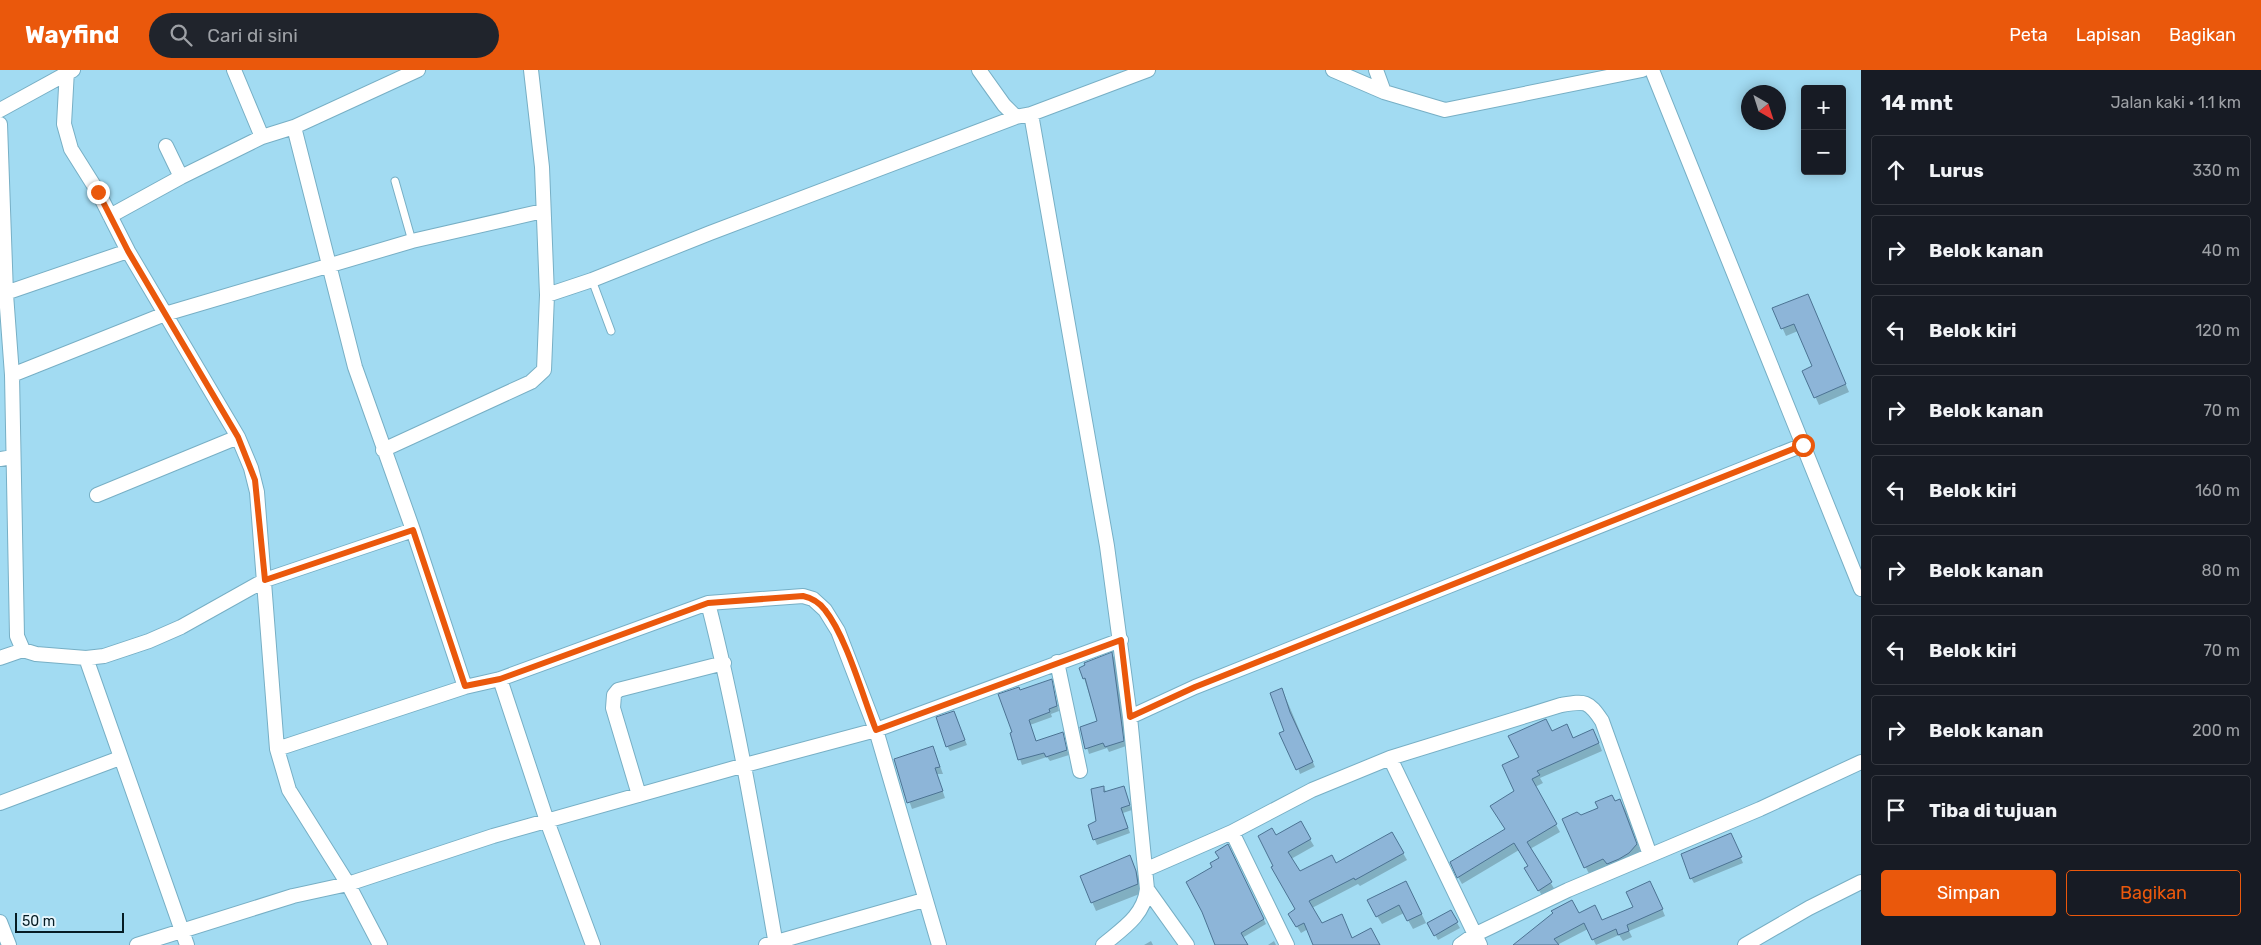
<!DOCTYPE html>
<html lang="id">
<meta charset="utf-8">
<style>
:root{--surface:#171b24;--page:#20242c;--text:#f1f3f6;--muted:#9ea1a6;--line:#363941;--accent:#ea580c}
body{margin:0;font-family:Rubik,sans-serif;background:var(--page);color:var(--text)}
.controls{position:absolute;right:15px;top:15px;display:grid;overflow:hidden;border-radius:5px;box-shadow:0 2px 12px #0003}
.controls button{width:45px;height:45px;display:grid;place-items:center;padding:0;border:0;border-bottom:1px solid var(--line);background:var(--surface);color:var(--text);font:25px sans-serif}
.compass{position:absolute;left:1741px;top:15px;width:45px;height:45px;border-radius:50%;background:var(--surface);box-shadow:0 2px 12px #0003;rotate:141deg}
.scale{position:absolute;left:15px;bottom:12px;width:109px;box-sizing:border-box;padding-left:5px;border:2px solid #051c24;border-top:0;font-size:14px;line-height:18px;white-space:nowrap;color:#051c24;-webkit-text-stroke:4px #e5f5fc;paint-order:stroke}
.stop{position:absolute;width:15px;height:15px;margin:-11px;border:4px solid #ea580c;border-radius:50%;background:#fff}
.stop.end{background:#ea580c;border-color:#fff;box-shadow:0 1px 5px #0008}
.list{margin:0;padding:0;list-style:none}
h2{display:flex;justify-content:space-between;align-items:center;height:65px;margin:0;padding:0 20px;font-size:21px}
h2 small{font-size:16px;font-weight:400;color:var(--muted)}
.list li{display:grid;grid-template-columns:32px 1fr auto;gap:15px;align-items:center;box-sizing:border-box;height:70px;margin:0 10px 10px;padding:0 10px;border:1px solid var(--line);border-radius:5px}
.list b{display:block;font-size:19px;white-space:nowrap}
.list em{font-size:16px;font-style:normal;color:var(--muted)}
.actions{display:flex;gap:10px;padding:15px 20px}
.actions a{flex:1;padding:11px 0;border:1px solid var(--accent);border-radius:5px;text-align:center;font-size:18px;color:var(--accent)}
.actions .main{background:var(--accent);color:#fff}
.icon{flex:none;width:28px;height:28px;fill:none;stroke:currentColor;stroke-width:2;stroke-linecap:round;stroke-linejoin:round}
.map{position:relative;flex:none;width:1861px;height:875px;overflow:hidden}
header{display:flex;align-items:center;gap:30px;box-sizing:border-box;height:70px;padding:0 25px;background:var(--accent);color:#fff}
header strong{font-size:24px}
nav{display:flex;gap:28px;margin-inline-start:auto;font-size:18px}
.search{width:350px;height:45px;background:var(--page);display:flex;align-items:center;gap:12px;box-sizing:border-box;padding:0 18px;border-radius:28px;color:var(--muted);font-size:19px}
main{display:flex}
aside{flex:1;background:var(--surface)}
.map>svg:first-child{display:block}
</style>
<header>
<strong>Wayfind</strong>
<div class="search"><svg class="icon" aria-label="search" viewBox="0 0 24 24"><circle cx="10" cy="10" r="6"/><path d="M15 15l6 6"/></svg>Cari di sini</div>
<nav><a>Peta</a><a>Lapisan</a><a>Bagikan</a></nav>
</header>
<main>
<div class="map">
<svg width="1861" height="875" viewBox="0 0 1861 875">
<rect width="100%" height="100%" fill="#a2dbf2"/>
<path fill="#0003" d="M 1811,232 L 1849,322 L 1819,335 L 1804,301 L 1814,297 L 1798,261 L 1786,266 L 1774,239 Z
M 1112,584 L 1115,589 L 1126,676 L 1109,682 L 1107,678 L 1089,684 L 1081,658 L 1098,652 L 1084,608 Z
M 1051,610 L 1059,641 L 1051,644 L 1052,647 L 1030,655 L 1036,672 L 1062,664 L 1069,685 L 1050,691 L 1047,687 L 1022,695 L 1011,664 L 1020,621 Z
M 1282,619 L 1315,697 L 1300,704 L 1286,662 Z
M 954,642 L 967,675 L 950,681 L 947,676 Z
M 1552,662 L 1573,670 L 1597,668 L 1602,681 L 1540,708 L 1543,713 L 1535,717 L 1560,762 L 1530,779 L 1555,820 L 1543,827 L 1525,798 L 1529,796 L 1519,780 L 1462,814 L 1458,807 L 1506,760 L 1516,721 L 1520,688 Z
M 933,677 L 943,704 L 937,704 L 945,728 L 912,739 L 895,690 Z
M 1104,718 L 1107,723 L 1123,718 L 1132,740 L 1123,743 L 1130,763 L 1097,775 L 1089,755 L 1098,752 Z
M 1620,730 L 1626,741 L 1642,786 L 1591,808 L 1563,750 L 1581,747 Z
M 1300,753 L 1314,776 L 1291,789 L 1299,803 L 1336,794 L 1392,764 L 1407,790 L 1360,816 L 1358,814 L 1312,838 L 1322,855 L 1352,869 L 1379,875 L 1315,875 L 1308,859 L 1301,863 L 1289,844 L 1296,840 L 1274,796 L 1276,767 Z
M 1733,770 L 1743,793 L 1694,813 L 1691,808 Z
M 1231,781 L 1266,854 L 1242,868 L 1246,875 L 1217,875 L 1214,797 Z
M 1130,787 L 1140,811 L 1142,823 L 1096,841 L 1081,806 Z
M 1654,819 L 1665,846 L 1629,861 L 1632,867 L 1623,871 L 1619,865 L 1596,875 L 1588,859 L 1557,875 L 1515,875 L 1579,844 L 1602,851 L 1634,838 Z
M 1410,820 L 1426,853 L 1413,859 L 1404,843 L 1382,854 L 1377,846 Z
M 1450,841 L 1460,858 L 1438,870 L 1429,853 Z
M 1151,871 L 1153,875 L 1144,875 Z
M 1274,871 L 1276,875 L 1268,875 Z"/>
<path fill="#8db5d8" stroke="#4c7393" d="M 1808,224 L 1846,314 L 1814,328 L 1802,301 L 1812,296 L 1794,254 L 1781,259 L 1772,238 Z
M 1112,582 L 1124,671 L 1105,677 L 1103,673 L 1085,679 L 1080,657 L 1097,651 L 1085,608 L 1083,609 L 1079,598 L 1085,595 L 1084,593 Z
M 1052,609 L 1057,636 L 1049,639 L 1050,642 L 1029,650 L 1036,671 L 1063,662 L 1067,680 L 1046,687 L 1044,683 L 1018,690 L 1010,663 L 1012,662 L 998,624 L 1019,617 L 1020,620 Z
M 1282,618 L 1290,642 L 1313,692 L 1296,700 L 1279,663 L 1284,661 L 1270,623 Z
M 954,641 L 965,670 L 946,677 L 936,647 Z
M 1546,649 L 1552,661 L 1567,654 L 1573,668 L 1593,659 L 1599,673 L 1537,701 L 1540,705 L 1532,709 L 1557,754 L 1527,772 L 1552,812 L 1538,821 L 1524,798 L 1528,796 L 1514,773 L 1457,808 L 1450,792 L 1505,759 L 1490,736 L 1514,721 L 1502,695 L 1519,687 L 1508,666 Z
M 933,676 L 940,697 L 935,698 L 943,721 L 907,733 L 894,689 Z
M 1104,716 L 1104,722 L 1124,716 L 1130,735 L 1121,738 L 1128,758 L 1093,770 L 1088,755 L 1096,751 L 1091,719 Z
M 1612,725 L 1615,731 L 1620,729 L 1637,774 L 1629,783 L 1619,789 L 1607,794 L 1603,789 L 1584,798 L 1562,749 L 1577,742 L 1581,745 L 1598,738 L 1595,732 Z
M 1301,751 L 1311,769 L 1288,782 L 1300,801 L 1332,785 L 1336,793 L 1392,762 L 1404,783 L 1355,810 L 1354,808 L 1309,831 L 1322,853 L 1342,844 L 1352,868 L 1371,858 L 1380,875 L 1313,875 L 1304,853 L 1296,857 L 1288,844 L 1295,839 L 1271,797 L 1273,796 L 1258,766 L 1272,758 L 1276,765 Z
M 1731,763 L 1742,787 L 1690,809 L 1681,784 Z
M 1228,774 L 1264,849 L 1241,863 L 1248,875 L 1215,875 L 1202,842 L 1186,812 L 1212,797 L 1210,793 L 1219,788 L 1215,782 Z
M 1130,785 L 1136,801 L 1138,814 L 1091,833 L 1080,806 Z
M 1406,811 L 1422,844 L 1407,851 L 1399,835 L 1376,847 L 1367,830 Z
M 1650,811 L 1663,839 L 1627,855 L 1629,861 L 1618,865 L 1616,859 L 1592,870 L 1584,853 L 1554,869 L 1559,875 L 1513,875 L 1553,843 L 1551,841 L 1572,830 L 1579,843 L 1595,835 L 1602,850 L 1633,837 L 1626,822 Z
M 1451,840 L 1458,852 L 1434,866 L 1427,853 Z"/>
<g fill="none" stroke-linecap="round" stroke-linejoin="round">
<g stroke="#77afc5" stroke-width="9">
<path id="lane" d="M 395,111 L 412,171
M 592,210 L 611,261"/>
</g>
<g stroke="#77afc5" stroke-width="16">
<path id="street" d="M 67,0 L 64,54 L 71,79 L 98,122 L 128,181 L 238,367 L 251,398 L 257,422 L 277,679 L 289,720 L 348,814 L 380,875
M 234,0 L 262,67
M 979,0 L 1004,35 L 1016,47
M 1333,0 L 1384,22 L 1445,40 L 1642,0
M 1376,0 L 1384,22
M 1652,0 L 1861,519
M 0,40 L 73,0
M 1031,44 L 1107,476 L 1130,647 L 1147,819
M 0,54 L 6,224 L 12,305 L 17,566 L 23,580
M 294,57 L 355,297 L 413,460 L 465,617
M 166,76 L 181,107
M 110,146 L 181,107 L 262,67 L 294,57 L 418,0
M 0,225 L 128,181
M 547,225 L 592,210 L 710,163 L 1016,47 L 1031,44 L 1148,0
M 12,305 L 165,244 L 412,171 L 543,141
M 383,380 L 531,312 L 544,300 L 547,225 L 542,97 L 531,0
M 0,389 L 13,387
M 97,425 L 238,367
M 708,533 C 737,646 756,760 776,875
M 0,588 L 23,580 L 36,584 L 86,588 L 104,586 L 149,571 L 181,557 L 265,510 L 413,460
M 86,588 L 187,875
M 1057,592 L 1080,701
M 500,609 L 547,751 L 593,875
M 1130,647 L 1195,617 L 1803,375
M 277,679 L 465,617 L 500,609 L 708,533 L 803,526 L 813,529 L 825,540 L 838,561 L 876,660 L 939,875
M 1390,688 L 1480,875
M 639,725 L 613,638 L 614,625 L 618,620 L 724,593
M 0,733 L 120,688
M 1147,799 L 1232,762
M 0,852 L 9,875
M 137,875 L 293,826 L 348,814 L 493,766 L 745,695 L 876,660 L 1121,570
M 766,875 L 924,830
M 1103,875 C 1122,859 1144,846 1147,819 L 1187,875
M 1287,875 L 1232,762 L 1312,720 L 1390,688 L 1561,635 C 1585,631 1588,630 1602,651 L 1650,785
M 1460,875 L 1474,865 L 1568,820 L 1760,739 L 1861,692
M 1745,875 L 1809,838 L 1861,812"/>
</g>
<use href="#lane" stroke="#fff" stroke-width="7"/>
<use href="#street" stroke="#fff" stroke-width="14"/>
</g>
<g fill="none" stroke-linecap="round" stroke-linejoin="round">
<path stroke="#ea580c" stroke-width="6" d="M 98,122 L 128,181 L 238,367 L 255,410 L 265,510 L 413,460 L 465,616 L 500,609 L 708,533 L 803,526 C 812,528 819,532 825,540 C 846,566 863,627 876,660 L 1121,570 L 1130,647 L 1195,617 L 1803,375"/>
</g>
</svg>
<div class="controls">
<button>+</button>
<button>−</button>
</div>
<svg class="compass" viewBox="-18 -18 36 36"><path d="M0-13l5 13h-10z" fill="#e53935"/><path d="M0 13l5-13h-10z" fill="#9ea1a6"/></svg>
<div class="scale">50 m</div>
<div class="stop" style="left:1803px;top:375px"></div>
<div class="stop end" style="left:98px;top:122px"></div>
</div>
<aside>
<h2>14 mnt<small>Jalan kaki · 1.1 km</small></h2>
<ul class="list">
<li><svg class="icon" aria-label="ahead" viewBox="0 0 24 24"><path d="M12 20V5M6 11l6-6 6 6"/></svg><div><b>Lurus</b></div><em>330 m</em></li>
<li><svg class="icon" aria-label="right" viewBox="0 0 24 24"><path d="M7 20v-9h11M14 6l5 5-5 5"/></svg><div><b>Belok kanan</b></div><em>40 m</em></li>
<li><svg class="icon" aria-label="left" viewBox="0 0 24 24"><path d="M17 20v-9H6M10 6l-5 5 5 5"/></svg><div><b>Belok kiri</b></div><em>120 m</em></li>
<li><svg class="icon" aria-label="right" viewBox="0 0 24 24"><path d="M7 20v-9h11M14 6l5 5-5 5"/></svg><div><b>Belok kanan</b></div><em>70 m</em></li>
<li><svg class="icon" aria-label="left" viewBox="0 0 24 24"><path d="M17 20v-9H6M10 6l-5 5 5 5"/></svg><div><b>Belok kiri</b></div><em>160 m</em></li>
<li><svg class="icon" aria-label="right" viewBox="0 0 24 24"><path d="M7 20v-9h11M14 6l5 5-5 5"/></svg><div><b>Belok kanan</b></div><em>80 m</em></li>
<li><svg class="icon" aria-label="left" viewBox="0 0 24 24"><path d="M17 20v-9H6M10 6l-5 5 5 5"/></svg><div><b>Belok kiri</b></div><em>70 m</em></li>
<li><svg class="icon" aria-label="right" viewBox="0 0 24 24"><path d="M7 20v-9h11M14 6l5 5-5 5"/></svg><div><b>Belok kanan</b></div><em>200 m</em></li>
<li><svg class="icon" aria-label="arrive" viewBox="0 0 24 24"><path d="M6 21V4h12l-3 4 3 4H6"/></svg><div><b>Tiba di tujuan</b></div></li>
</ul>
<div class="actions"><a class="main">Simpan</a><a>Bagikan</a></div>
</aside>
</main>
